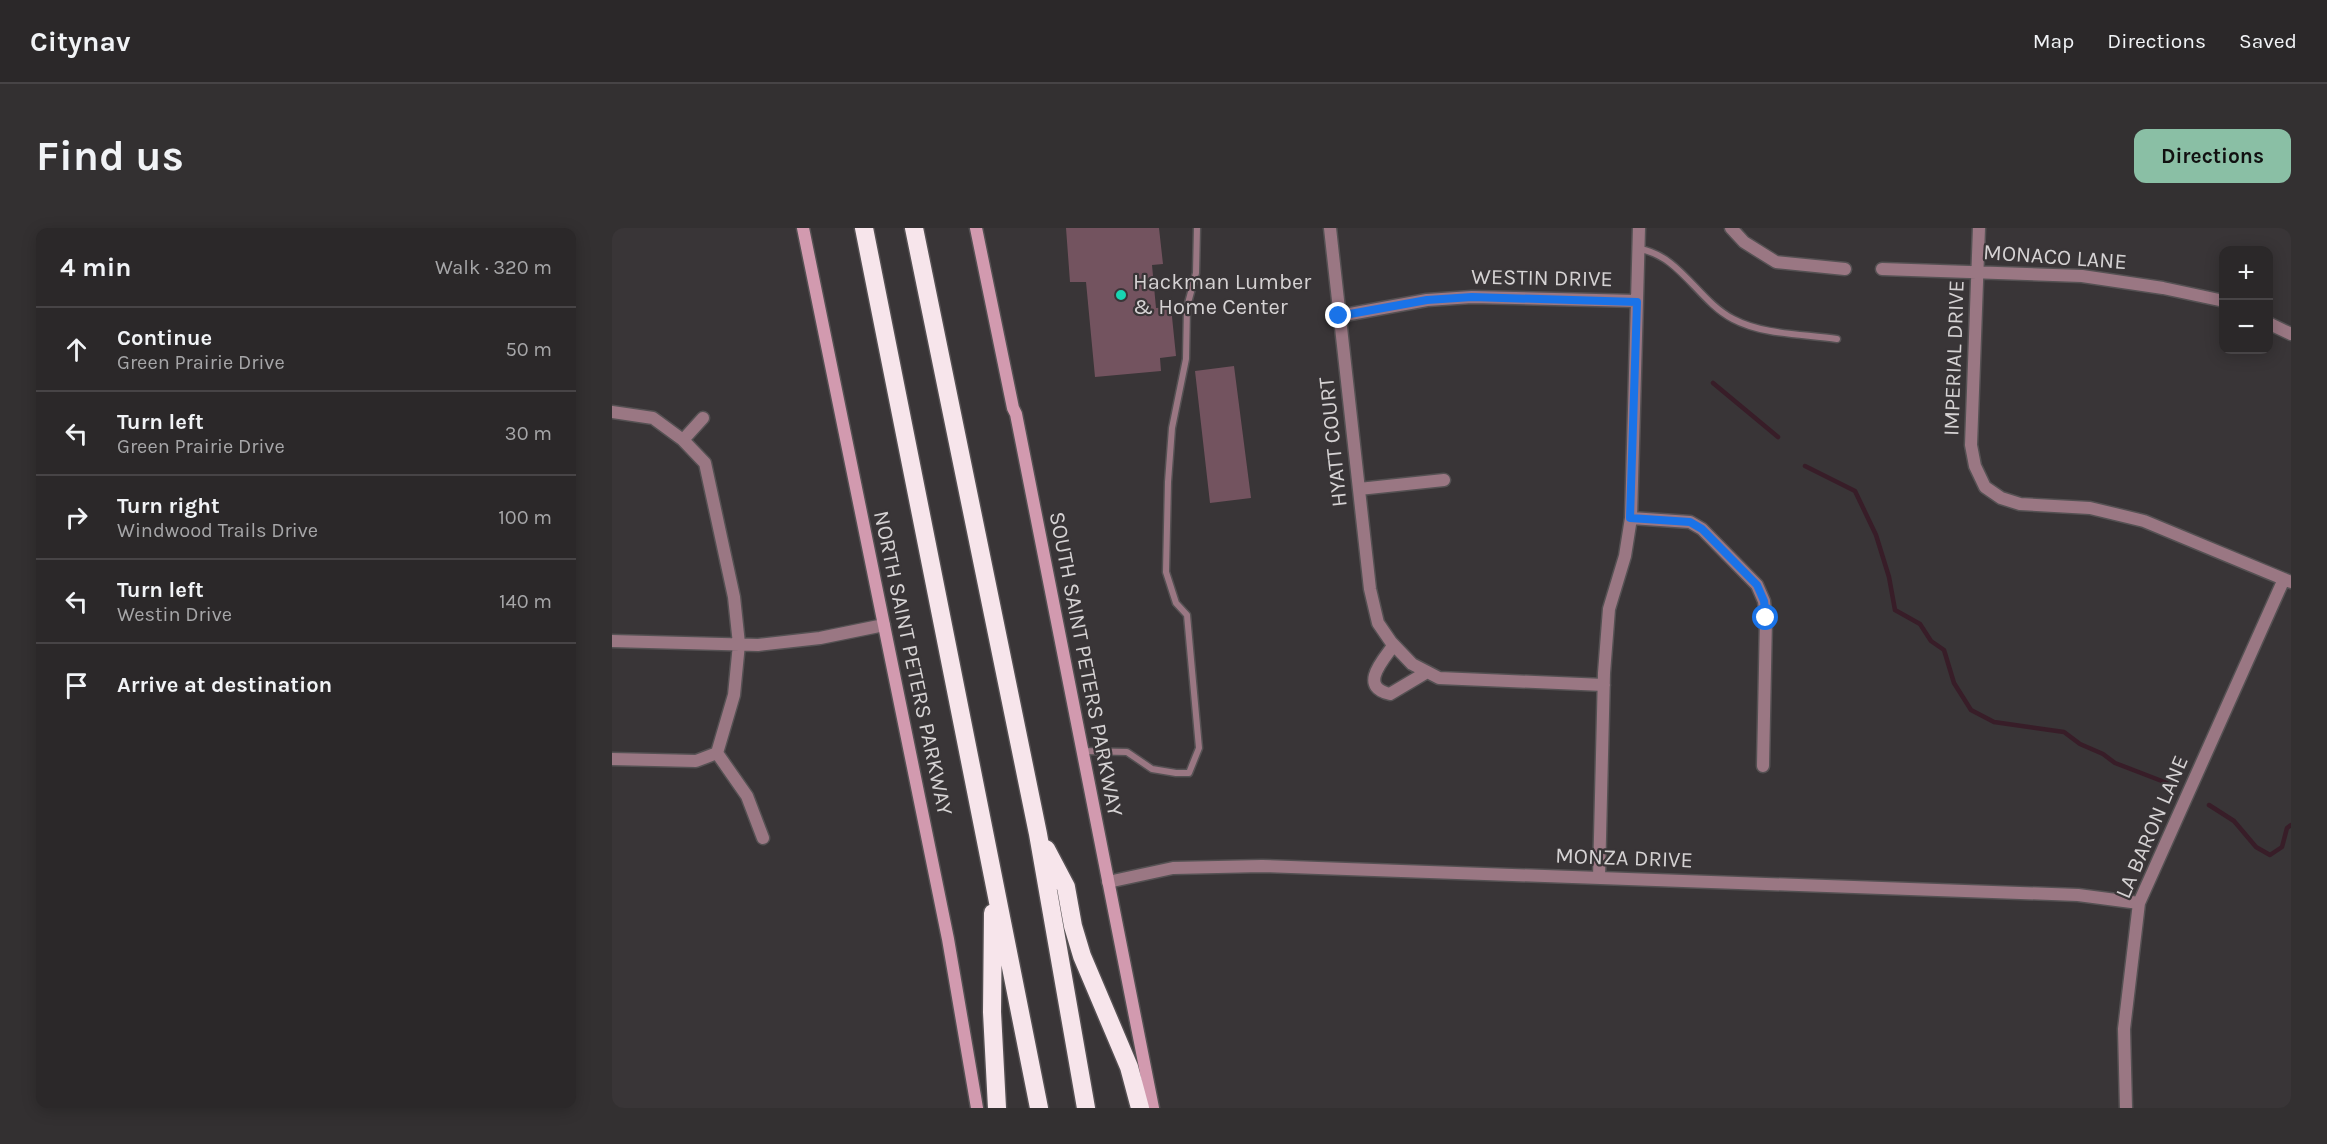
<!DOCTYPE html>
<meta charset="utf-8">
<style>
:root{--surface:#2b2829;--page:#333031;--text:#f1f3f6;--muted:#a6a6a8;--line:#474446;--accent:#8abfa5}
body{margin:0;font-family:Karla,sans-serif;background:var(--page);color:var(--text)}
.controls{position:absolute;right:18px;top:18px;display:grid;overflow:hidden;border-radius:12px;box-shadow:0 3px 15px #0003}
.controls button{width:54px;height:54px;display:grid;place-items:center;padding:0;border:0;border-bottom:2px solid var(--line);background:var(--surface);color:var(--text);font:30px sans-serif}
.stop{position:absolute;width:18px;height:18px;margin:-14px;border:4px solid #1a73e8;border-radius:50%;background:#fff}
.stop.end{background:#1a73e8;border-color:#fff;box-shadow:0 2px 6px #0008}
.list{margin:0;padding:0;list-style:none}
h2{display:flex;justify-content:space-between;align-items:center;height:78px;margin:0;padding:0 24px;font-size:26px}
h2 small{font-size:20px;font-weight:400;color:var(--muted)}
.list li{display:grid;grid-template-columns:39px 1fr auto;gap:18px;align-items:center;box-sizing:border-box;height:84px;padding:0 24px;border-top:2px solid var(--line)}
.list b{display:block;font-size:22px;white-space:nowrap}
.list p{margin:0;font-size:20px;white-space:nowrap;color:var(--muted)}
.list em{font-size:20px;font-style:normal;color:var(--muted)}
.icon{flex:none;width:33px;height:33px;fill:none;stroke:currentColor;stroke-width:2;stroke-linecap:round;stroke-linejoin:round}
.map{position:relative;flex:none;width:1679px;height:880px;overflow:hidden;border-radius:12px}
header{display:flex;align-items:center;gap:36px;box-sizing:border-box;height:84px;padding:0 30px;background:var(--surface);border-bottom:2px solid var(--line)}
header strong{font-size:28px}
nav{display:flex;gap:33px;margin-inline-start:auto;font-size:21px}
.intro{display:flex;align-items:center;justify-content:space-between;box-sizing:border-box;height:144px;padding:0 36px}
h1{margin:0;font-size:42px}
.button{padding:15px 27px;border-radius:12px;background:var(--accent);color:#111;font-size:21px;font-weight:700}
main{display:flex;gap:36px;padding:0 36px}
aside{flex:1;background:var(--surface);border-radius:12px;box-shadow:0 3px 15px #0003}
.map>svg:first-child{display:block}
</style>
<header>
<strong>Citynav</strong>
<nav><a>Map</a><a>Directions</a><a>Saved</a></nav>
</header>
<div class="intro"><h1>Find us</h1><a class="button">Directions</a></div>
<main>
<aside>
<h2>4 min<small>Walk · 320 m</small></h2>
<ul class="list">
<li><svg class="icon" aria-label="ahead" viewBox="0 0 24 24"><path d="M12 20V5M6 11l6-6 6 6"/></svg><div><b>Continue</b><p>Green Prairie Drive</p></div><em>50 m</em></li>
<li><svg class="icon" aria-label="left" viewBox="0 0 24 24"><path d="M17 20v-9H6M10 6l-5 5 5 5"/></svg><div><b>Turn left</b><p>Green Prairie Drive</p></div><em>30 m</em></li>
<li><svg class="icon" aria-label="right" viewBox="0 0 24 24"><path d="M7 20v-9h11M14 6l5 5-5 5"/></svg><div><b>Turn right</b><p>Windwood Trails Drive</p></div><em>100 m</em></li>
<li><svg class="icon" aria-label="left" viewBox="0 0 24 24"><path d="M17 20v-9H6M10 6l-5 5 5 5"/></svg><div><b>Turn left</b><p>Westin Drive</p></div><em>140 m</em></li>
<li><svg class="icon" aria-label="arrive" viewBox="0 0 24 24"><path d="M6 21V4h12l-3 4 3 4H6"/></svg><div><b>Arrive at destination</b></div></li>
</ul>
</aside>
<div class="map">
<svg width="1679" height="880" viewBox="0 0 1679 880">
<rect width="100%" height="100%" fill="#393537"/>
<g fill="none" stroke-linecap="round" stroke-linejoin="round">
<path stroke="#381d28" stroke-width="4.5" d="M 1101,155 L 1166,209
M 1193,238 L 1243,263 L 1264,307 L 1277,349 L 1283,382 L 1308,396 L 1319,413 L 1332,422 L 1342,455 L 1359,482 L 1382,494 L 1452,504 L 1468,516 L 1491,526 L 1503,535 L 1555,555
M 1597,577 L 1622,593 L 1644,619 L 1658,627 L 1670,619 L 1675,600 L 1679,597"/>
</g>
<path fill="#73535f" d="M 454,0 L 547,0 L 551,36 L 540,37 L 544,80 L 559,79 L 564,128 L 548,130 L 549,143 L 483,149 L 474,54 L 458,54 Z
M 622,138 L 639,270 L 598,275 L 583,143 Z"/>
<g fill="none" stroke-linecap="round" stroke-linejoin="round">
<g stroke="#555153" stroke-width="9">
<path id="service" d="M 1027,21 C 1068,27 1086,73 1121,91 C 1151,107 1192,106 1225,111
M 470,523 L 515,524 L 540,541 L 564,545 L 577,545 L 587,520 L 575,387 L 564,375 L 554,344 L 556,254 L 560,200 L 574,131 L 575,79 L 584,45 L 585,0"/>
</g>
<g stroke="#555153" stroke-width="15">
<path id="minor" d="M 718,0 L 758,361 L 766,395 L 779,414 L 800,436 L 827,450 L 992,457
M 1119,0 L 1132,14 L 1164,34 L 1233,41
M 1367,0 L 1359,217 L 1363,238 L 1373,259 L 1389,270 L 1408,276 L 1478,280 L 1532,293 L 1679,354
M 1270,41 L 1470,48 L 1551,60 L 1612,73
M 727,88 L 815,72 L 860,69 L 1025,73
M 1656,95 L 1679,106
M 0,184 L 41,190 L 71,212 L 93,235 L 122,369 L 127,416 L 122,467 L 105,525 L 84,533 L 0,531
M 71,212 L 91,190
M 747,261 L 832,252
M 1019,290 L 1078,294 L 1090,301 L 1145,357 L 1152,373 L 1154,390 L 1151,538
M 0,413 L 146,417 L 208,410 L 272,397
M 781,418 C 771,432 746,459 778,466 L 815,444
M 105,525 L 135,568 L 151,610
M 987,650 L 992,445 L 997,381 L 1013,328 L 1019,290 L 1027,0
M 496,654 L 561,640 L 650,638 L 1466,667 L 1527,675
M 1514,880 L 1512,801 L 1527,675 L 1672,351"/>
</g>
<g stroke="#555153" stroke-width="15">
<path id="secondary" d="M 191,0 L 336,711 L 365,880
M 364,0 L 401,180 L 404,186 L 541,880"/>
</g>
<g stroke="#555153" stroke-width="21">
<path id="motorway" d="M 252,0 L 427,880
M 302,0 L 426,606 L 474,880
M 434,621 L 454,659 L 461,698 L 470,728 L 517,839 L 528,880
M 381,685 L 380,784 L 385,880"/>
</g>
<use href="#service" stroke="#9a7783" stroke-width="6"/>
<use href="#minor" stroke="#9a7783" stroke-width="12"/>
<use href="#secondary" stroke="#d29aaf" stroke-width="12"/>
<use href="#motorway" stroke="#f7e5eb" stroke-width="18"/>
</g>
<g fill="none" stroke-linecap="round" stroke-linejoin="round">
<path stroke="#1a73e8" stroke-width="8" d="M 727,88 L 815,72 L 860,69 L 1025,74 L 1018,290 L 1078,294 L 1090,301 L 1145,357 L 1152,373 L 1154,390"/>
</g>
<circle fill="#18d5b2" stroke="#393537" stroke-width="2" cx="509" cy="67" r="6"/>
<g text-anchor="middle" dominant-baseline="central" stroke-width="4.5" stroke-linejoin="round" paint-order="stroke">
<g font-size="22" fill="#d5d2d3" stroke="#393537">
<text transform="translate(1443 29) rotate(4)">MONACO LANE</text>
<text transform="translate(930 50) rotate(1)">WESTIN DRIVE</text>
<text transform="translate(1342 130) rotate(-88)">IMPERIAL DRIVE</text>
<text transform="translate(721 214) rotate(-96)">HYATT COURT</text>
<text transform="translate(301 435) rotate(78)">NORTH SAINT PETERS PARKWAY</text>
<text transform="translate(474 436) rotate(79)">SOUTH SAINT PETERS PARKWAY</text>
<text transform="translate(1540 599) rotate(-67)">LA BARON LANE</text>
<text transform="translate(1012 630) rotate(2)">MONZA DRIVE</text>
</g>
<g font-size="22" fill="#d5d2d3" stroke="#393537" text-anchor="start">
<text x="521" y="54">Hackman Lumber<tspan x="521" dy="25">&amp; Home Center</tspan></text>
</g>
</g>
</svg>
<div class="controls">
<button>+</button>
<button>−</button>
</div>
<div class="stop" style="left:1154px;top:390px"></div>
<div class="stop end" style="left:727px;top:88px"></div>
</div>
</main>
